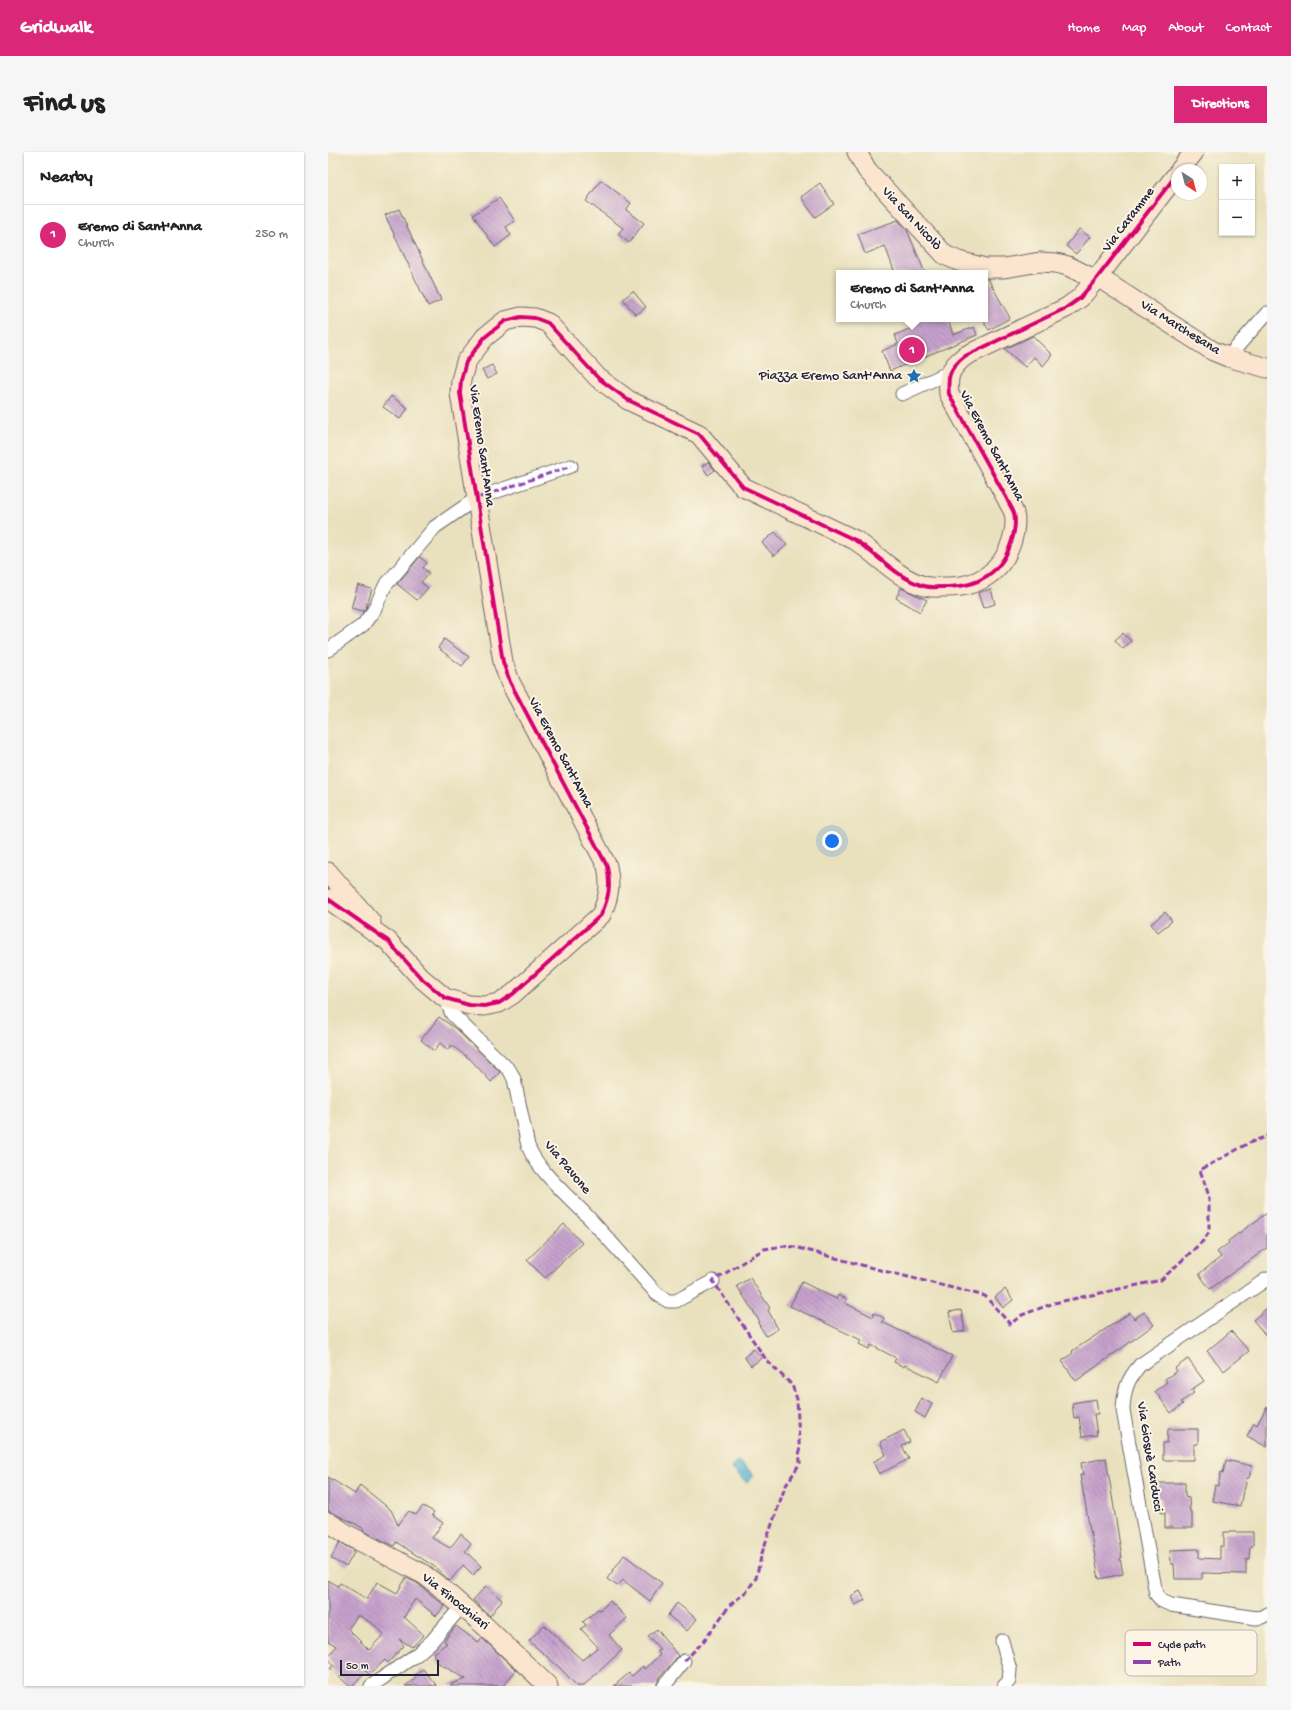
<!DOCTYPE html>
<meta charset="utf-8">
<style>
:root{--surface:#fff;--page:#f6f6f6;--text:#222;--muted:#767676;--line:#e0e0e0;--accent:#db2777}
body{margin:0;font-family:"Gochi Hand",sans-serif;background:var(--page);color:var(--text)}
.controls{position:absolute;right:12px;top:12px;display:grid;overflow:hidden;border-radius:0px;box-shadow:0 1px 3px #0004}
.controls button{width:36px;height:36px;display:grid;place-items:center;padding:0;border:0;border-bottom:1px solid var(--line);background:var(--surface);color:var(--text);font:20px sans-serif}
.compass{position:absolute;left:843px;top:12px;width:36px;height:36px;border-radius:50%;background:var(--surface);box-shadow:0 1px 3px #0004;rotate:144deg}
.scale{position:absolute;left:12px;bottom:10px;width:99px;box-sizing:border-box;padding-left:4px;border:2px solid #22223b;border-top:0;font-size:11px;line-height:14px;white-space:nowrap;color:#22223b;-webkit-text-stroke:3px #fcf5e5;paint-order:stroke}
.you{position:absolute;left:504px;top:689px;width:14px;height:14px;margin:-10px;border:3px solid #fff;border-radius:50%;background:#1a73e8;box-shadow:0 0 0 6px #1a73e833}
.badge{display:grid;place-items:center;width:26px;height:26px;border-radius:50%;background:var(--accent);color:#fff;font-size:13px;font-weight:700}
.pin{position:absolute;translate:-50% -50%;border:2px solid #fff;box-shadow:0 1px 4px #0006}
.popup{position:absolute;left:508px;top:118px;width:152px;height:52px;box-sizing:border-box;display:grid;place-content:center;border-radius:0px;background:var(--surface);filter:drop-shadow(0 1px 3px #0005);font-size:13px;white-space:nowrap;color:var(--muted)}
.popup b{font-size:15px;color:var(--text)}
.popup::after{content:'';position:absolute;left:50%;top:100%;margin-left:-8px;border:8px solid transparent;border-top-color:var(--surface)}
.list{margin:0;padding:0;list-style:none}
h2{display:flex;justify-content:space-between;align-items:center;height:52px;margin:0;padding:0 16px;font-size:17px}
h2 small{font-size:13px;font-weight:400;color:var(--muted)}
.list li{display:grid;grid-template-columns:26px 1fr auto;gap:12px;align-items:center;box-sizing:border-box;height:60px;padding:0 16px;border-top:1px solid var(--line)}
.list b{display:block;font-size:15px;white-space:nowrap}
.list p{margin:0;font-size:13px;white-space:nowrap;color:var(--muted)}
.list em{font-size:13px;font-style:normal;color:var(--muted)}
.map{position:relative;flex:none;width:939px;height:1534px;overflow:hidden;border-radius:0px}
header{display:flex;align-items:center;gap:24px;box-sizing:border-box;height:56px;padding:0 20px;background:var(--accent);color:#fff}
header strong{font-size:19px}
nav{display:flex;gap:22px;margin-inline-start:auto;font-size:14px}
.intro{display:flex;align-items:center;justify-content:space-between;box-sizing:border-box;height:96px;padding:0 24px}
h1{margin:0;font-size:28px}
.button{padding:10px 18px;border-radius:0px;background:var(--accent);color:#fff;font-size:14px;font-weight:700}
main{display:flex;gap:24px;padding:0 24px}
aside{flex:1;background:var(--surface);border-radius:0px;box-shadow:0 1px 3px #0004}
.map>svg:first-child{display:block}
</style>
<header>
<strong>Gridwalk</strong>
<nav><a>Home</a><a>Map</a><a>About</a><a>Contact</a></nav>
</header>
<div class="intro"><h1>Find us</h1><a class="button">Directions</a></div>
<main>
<aside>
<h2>Nearby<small></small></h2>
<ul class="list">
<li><span class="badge">1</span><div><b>Eremo di Sant'Anna</b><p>Church</p></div><em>250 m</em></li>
</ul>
</aside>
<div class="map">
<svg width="939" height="1534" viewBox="0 0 939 1534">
<defs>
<pattern id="water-ripples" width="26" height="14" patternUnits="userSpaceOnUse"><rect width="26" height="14" fill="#50b1cf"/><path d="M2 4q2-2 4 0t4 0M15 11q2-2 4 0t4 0" fill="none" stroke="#4290a9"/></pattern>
<pattern id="building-back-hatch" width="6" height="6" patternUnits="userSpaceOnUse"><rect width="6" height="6" fill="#c6a1cc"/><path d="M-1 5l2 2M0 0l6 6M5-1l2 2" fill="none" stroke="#a083a7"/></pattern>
</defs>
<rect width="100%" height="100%" fill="#fcf5e5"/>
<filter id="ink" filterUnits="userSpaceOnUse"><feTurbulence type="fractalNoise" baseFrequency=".025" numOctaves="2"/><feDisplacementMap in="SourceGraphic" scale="8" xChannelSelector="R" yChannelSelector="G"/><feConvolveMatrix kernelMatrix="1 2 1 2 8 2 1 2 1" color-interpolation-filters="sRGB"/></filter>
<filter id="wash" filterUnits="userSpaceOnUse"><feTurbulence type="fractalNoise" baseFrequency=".012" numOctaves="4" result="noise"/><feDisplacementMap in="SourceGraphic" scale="16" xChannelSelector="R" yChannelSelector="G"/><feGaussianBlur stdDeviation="0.9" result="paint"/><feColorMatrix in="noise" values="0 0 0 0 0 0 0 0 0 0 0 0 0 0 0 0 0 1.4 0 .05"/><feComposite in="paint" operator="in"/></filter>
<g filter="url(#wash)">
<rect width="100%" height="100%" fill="#e9e1be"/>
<path fill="url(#water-ripples)" stroke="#396a85" d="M 410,1308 L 426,1323 L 419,1331 L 403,1316 Z"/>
<g id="blocks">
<path fill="url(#building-back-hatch)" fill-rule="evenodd" d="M 273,28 L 303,51 L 298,58 L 316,71 L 301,91 L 290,82 L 295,76 L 258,49 Z
M 492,31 L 506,52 L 487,65 L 473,45 Z
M 171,46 L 187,69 L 178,75 L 183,83 L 167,95 L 145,63 Z
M 71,57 L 113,148 L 100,154 L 57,63 Z
M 570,68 L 579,78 L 597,121 L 567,121 L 557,94 L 537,102 L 530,82 Z
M 751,77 L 762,85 L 748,102 L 738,94 Z
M 657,127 L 660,127 L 682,166 L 661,178 L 657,172 Z
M 305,139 L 318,155 L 308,163 L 295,147 Z
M 585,167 L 620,167 L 625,183 L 646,175 L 649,183 L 562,219 L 554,199 L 570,192 L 567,183 L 588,174 Z
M 705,184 L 724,203 L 715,214 L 706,205 L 697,215 L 677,197 Z
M 164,213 L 169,222 L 159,227 L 154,218 Z
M 63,244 L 80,256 L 72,267 L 55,255 Z
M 380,310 L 387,318 L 380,323 L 374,314 Z
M 447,380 L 459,393 L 446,404 L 434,391 Z
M 92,405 L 99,411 L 95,416 L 101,421 L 93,430 L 100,436 L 89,448 L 69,432 Z
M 30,433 L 44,437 L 38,456 L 35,459 L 23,456 Z
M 573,436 L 599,448 L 592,460 L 568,446 Z
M 663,437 L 667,452 L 655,456 L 650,441 Z
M 795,481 L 803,489 L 795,497 L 787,488 Z
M 116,487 L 141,505 L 134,514 L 110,496 Z
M 837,760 L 844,769 L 830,780 L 823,772 Z
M 111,865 L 128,877 L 172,920 L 163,930 L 143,908 L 123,893 L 120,898 L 112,891 L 106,899 L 93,888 Z
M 939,1061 L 939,1096 L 882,1137 L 871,1122 L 893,1105 L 889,1100 L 901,1091 L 900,1089 Z
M 236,1072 L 254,1091 L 217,1126 L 199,1108 Z
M 422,1126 L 442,1156 L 440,1158 L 450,1177 L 438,1184 L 430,1171 L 432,1170 L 409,1134 Z
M 474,1130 L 508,1147 L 510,1143 L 519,1147 L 517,1151 L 545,1165 L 546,1161 L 556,1166 L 554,1170 L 624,1204 L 611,1230 L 577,1213 L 576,1215 L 566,1210 L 568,1206 L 543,1193 L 541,1197 L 531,1192 L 533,1188 L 462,1154 Z
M 677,1137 L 685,1148 L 675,1156 L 667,1145 Z
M 939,1156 L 939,1185 L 925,1168 Z
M 633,1158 L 637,1179 L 625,1181 L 621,1160 Z
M 816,1160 L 826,1173 L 748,1229 L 734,1209 L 745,1201 L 744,1199 L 802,1161 L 806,1167 Z
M 903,1179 L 921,1199 L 896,1219 L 879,1199 Z
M 426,1197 L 434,1206 L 423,1214 L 416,1205 Z
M 860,1207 L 876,1229 L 863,1238 L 866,1241 L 853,1250 L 855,1252 L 843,1261 L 827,1239 L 839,1230 L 837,1227 L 849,1219 L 847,1216 Z
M 594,1246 L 604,1252 L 597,1266 L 587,1260 Z
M 768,1247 L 770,1262 L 766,1262 L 769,1283 L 754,1285 L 751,1265 L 746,1266 L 744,1251 Z
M 939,1254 L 939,1295 L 919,1284 L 926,1271 L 929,1273 Z
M 840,1277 L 870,1277 L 870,1292 L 866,1292 L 866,1308 L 835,1308 L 835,1291 L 839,1291 Z
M 576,1278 L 582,1290 L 574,1294 L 581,1307 L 551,1322 L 545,1310 L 558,1303 L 552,1290 Z
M 778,1306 L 794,1406 L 792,1406 L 795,1422 L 771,1427 L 752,1323 L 755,1323 L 753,1311 Z
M 898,1308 L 924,1314 L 921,1326 L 919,1326 L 916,1339 L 915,1339 L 912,1354 L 884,1349 L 887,1333 L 890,1334 L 893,1320 L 895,1321 Z
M 0,1325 L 27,1342 L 32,1333 L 63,1358 L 70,1373 L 81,1359 L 88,1363 L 95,1354 L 106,1360 L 104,1363 L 115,1371 L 104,1386 L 122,1396 L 133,1382 L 143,1391 L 137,1399 L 153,1414 L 145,1423 L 135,1413 L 122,1429 L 107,1415 L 68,1390 L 66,1394 L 35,1379 L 36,1377 L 26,1371 L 2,1360 L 0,1358 Z
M 830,1331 L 857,1331 L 857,1345 L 861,1346 L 862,1360 L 864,1360 L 864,1376 L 837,1376 L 837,1361 L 833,1361 L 833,1346 L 830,1346 Z
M 896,1380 L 925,1380 L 925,1394 L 922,1394 L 921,1407 L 918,1407 L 918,1422 L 874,1421 L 874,1427 L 847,1427 L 846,1412 L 843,1412 L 842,1398 L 871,1397 L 871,1406 L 892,1407 L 892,1394 L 896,1394 Z
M 12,1390 L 27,1399 L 18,1415 L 3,1406 Z
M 296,1403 L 334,1431 L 322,1449 L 295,1428 L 289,1434 L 279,1427 Z
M 78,1426 L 89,1431 L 117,1454 L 108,1464 L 87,1447 L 76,1465 L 96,1483 L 84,1495 L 71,1487 L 76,1494 L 60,1511 L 57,1508 L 41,1523 L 38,1519 L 24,1534 L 21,1534 L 2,1516 L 6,1513 L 0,1506 L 8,1494 L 0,1489 L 0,1428 L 10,1434 L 12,1431 L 39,1447 L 49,1430 L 69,1441 ZM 30,1463 L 45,1472 L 56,1482 L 41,1498 L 20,1477 Z
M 158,1434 L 174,1448 L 162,1464 L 145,1448 Z
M 532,1439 L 537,1448 L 527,1453 L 523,1444 Z
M 282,1449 L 299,1466 L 281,1483 L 294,1498 L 255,1534 L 249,1534 L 232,1516 L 201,1489 L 216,1473 L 254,1508 L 270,1495 L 253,1477 L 258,1473 L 255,1470 L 270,1457 L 272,1458 Z
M 349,1451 L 369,1467 L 359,1479 L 340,1463 Z
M 128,1474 L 151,1491 L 154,1486 L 188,1518 L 175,1534 L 123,1534 L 123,1532 L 138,1527 L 107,1509 L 110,1507 L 105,1502 L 119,1491 L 116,1489 Z
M 329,1477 L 350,1504 L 332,1525 L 328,1534 L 286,1534 L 301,1521 L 304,1524 L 315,1514 L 316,1517 L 332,1503 L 329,1498 L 332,1497 L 320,1484 Z
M 845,1479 L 860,1482 L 860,1484 L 890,1490 L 890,1489 L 920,1494 L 915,1518 L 869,1512 L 870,1509 L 840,1501 Z
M 95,1517 L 109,1534 L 77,1534 L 88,1526 L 86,1524 Z"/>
</g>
</g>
<g filter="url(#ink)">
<use href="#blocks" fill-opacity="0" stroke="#686569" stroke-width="1"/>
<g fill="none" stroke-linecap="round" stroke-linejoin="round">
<g stroke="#686569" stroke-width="15">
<path id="street" d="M 900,205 L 939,161
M 574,242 L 622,220
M 0,498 L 35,473 L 46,458 L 57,434 L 107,375 L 149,346 L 243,314
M 117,846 L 124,862 L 182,919 L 186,927 L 200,994 C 211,1021 243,1046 263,1068 C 285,1092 307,1117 329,1142 L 340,1149 L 348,1149 L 385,1129
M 939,1127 L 812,1213 C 799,1228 796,1238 795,1258 L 828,1442 L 834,1449 L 843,1453 L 928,1466 L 934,1465 L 939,1462
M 674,1489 L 682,1518 L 681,1529 L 676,1534
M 43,1534 L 88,1503 L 103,1490 L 134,1454
M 336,1534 L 356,1509"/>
</g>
<g stroke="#686569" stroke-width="21">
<path id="secondary" d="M 529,0 L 539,18 L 617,103 L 630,109 L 657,116 L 676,116 L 712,110 L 728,111 L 740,114 L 760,124 L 776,129 L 885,199 L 900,205 L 939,216
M 852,18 L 866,0
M 0,720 L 43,770
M 0,747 L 60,789 L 92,825 L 117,846 L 141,853 L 156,854 L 171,851 L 185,842 L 273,763 C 281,745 283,734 279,714 L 182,530 L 175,510 L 132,241 L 133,228 L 138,210 L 157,185 L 177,169 L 193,165 L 207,166 L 220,171 L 270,226 L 300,248 L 371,282 L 415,335 L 527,388 C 550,403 569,426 596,434 C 602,436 610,435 617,435 C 649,436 675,420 684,388 C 686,381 688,369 686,361 C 684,356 681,352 679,347 L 621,242 C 619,223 622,216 637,204 L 738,156 L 752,146 L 769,126 L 849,22
M 0,1370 L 22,1384 L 95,1422 L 111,1434 L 158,1475 L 220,1534"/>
</g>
<use href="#street" stroke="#fff" stroke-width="13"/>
<use href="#secondary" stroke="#fbe5cf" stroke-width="19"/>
<path stroke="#8e44ad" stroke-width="3" stroke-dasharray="6 3" stroke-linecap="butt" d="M 149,346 L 243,314
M 356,1509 L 375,1490 L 402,1453 L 419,1439 L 428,1426 L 434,1401 L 457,1335 L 472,1311 L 469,1247 L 464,1233 L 439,1209 L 385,1129 L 436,1097 L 456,1094 L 467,1095 L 548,1117 L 657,1144 L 682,1172 L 694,1163 L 726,1151 L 833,1128 L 876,1088 L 881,1080 L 881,1044 L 872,1018 L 921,991 L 939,984"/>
<g stroke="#fcf5e5" stroke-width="6">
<path id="cycleway" d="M 0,747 L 60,789 L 92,825 L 117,846 L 141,853 L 156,854 L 171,851 L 185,842 L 273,763 C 281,745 283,734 279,714 L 182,530 L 175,510 L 132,241 L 133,228 L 138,210 L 157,185 L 177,169 L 193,165 L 207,166 L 220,171 L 270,226 L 300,248 L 371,282 L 415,335 L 527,388 C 550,403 569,426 596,434 C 602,436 610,435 617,435 C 649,436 675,420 684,388 C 686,381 688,369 686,361 C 684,356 681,352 679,347 L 621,242 C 619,223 622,216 637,204 L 738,156 L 752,146 L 769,126 L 849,22"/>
</g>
<use href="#cycleway" stroke="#d6006c" stroke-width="4"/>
</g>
</g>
<defs>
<g id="sight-bare" transform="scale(1.2)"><path d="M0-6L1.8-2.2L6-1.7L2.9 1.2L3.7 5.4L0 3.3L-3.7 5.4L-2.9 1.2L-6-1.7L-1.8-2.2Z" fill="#1f6fb2" stroke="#fcf5e5" stroke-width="2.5" paint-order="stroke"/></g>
</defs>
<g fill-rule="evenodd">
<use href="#sight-bare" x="586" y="224"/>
</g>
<g text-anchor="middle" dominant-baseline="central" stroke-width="4" stroke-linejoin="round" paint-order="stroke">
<g font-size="14" fill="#22223b" stroke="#fcf5e5">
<text transform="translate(583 67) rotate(47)">Via San Nicolò</text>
<text transform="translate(801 68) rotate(-53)">Via Caramme</text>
<text transform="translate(852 176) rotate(32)">Via Marchesana</text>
<text transform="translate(153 294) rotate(82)">Via Eremo Sant'Anna</text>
<text transform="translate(663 294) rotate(62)">Via Eremo Sant'Anna</text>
<text transform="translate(232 601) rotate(62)">Via Eremo Sant'Anna</text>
<text transform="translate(239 1016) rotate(50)">Via Pavone</text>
<text transform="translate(821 1305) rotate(81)">Via Giosuè Carducci</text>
<text transform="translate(127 1450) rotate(39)">Via Finocchiari</text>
</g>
<g font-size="14" fill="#22223b" stroke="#fcf5e5" text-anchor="end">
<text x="574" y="224">Piazza Eremo Sant'Anna</text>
</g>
</g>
<rect x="797" y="1478" width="132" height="46" rx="6" fill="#fcf5e5" stroke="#bbb6b2" stroke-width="1"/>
<rect x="805" y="1490" width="18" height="4" fill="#d6006c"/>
<rect x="805" y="1508" width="18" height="4" fill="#8e44ad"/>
<g font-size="11" fill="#22223b">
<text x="830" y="1496">Cycle path</text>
<text x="830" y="1514">Path</text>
</g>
</svg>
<div class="controls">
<button>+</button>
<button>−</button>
</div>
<svg class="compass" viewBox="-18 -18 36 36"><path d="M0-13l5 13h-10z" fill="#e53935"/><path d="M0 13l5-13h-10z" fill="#767676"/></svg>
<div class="scale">50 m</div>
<div class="you"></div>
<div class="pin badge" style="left:584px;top:198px">1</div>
<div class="popup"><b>Eremo di Sant'Anna</b>Church</div>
</div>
</main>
